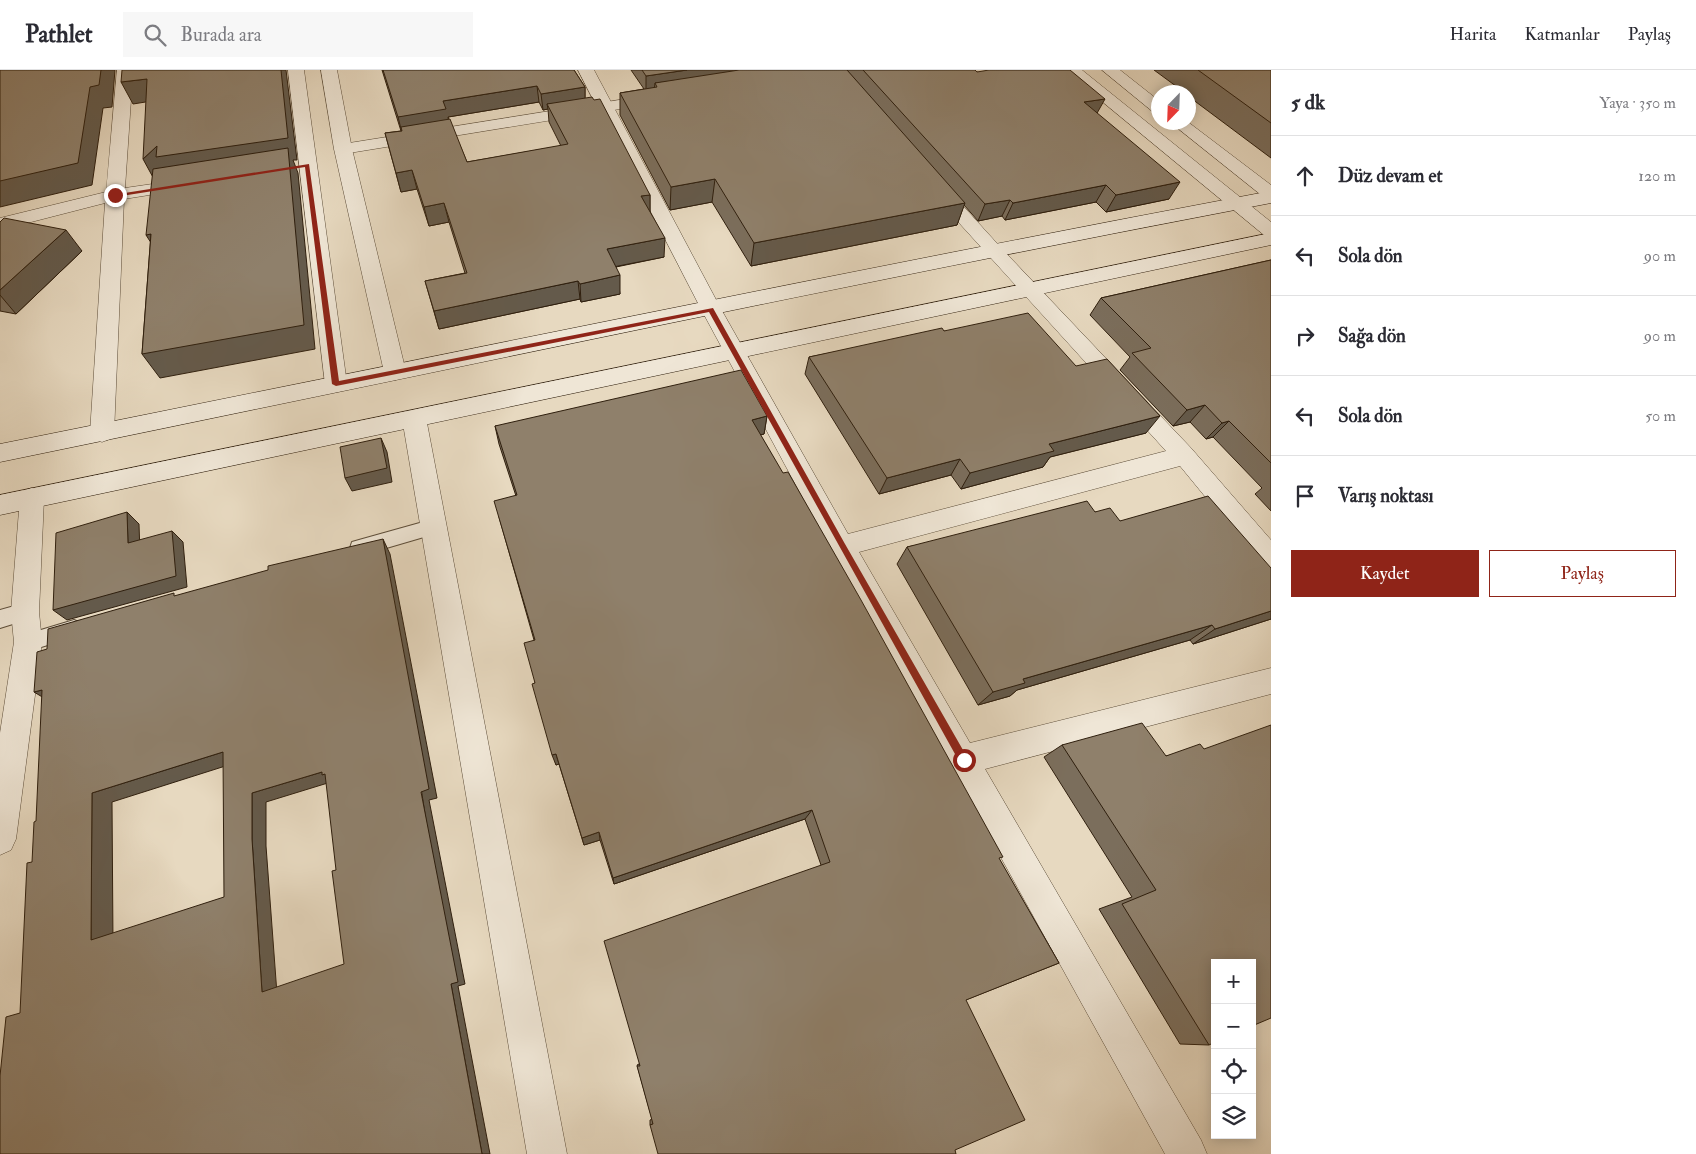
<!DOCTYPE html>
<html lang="tr">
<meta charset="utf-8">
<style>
:root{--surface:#fff;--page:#f7f7f7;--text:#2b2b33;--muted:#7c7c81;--line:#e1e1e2;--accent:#8f2418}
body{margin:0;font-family:"IM FELL Double Pica",serif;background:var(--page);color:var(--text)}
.controls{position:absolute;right:15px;bottom:15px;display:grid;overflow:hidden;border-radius:0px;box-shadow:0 2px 12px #0003}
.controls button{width:45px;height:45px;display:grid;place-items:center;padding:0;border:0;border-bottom:1px solid var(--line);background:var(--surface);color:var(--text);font:25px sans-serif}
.compass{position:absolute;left:1151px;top:15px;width:45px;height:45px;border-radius:50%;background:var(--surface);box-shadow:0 2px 12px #0003;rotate:203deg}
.stop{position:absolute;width:15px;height:15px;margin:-11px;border:4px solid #8f2418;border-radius:50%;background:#fff}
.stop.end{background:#8f2418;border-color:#fff;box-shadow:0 1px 5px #0008}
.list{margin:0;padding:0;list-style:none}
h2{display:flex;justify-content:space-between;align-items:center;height:65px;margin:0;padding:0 20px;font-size:21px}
h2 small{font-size:16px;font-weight:400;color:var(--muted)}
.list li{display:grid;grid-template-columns:32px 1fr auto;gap:15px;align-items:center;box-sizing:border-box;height:80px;padding:0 20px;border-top:1px solid var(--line)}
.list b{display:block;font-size:19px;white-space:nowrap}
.list em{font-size:16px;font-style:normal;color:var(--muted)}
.actions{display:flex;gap:10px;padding:15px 20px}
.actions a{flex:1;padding:11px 0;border:1px solid var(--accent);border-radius:0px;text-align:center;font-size:18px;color:var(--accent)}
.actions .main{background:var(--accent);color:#fff}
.icon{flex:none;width:28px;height:28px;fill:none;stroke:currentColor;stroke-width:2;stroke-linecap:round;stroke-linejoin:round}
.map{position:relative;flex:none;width:1271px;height:1084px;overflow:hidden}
header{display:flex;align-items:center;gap:30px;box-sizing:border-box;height:70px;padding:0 25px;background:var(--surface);border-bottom:1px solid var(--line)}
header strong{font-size:24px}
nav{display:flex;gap:28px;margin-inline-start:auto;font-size:18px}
.search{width:350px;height:45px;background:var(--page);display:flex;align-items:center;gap:12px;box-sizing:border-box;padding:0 18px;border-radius:0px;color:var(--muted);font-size:19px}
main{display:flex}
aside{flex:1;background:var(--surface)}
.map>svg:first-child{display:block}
</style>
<header>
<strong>Pathlet</strong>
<div class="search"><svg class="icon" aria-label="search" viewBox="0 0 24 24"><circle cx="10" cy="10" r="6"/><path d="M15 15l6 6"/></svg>Burada ara</div>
<nav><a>Harita</a><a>Katmanlar</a><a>Paylaş</a></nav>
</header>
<main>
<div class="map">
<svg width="1271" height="1084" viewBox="0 0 1271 1084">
<rect width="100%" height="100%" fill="#e7d9c0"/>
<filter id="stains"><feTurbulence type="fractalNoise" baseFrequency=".004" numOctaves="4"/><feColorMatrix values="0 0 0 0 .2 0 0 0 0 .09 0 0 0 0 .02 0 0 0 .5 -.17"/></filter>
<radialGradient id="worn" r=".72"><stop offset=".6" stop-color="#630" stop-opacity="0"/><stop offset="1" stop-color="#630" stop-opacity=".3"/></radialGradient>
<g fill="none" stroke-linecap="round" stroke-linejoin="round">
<g stroke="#5d4e3a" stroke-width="2">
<path id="service" d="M 434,449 L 441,452 L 443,457 L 441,462 L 359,486 L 352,484 L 350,478 L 352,472 L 359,470 Z
M 25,533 L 32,536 L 35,542 L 32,548 L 0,558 L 0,540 Z
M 74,550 L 81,553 L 84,559 L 81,565 L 28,581 L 21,578 L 18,572 L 21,566 Z"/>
</g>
<g stroke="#5d4e3a" stroke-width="1">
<path id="minor" d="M 117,0 L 133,0 L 125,118 L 187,109 L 193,110 L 196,114 L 193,118 L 187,119 L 124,129 L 114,363 L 110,369 L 102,372 L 94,369 L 90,363 L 105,133 L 0,160 L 0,148 L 106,122 Z
M 657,24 L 663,26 L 665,29 L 663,32 L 343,84 L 337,83 L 334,79 L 337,75 L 343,74 Z
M 414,340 L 422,342 L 426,348 L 567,1084 L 527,1084 L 402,348 L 406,342 Z
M 32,418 L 41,421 L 44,428 L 39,542 L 42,572 L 16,769 L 11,780 L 0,785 L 0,663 L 14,572 L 11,542 L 20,428 L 23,421 Z"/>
</g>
<g stroke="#5d4e3a" stroke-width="1">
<path id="tertiary" d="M 288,0 L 304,0 L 347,314 L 344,320 L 336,322 L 328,320 L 325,314 Z
M 321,0 L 337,0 L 352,79 L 406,302 L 403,307 L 395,310 L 387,307 L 384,302 L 334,79 Z
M 578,0 L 594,0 L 721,239 L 848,464 L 1166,381 L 931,122 L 928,118 L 931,114 L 937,113 L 943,114 L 1004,181 L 1191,378 L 1271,470 L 1271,499 L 1262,496 L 1180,396 L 859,482 L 970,673 L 1271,598 L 1271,624 L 985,699 L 1201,1070 L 1207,1084 L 1165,1084 L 833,484 L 701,239 Z
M 1064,0 L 1082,0 L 1271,152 L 1271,167 L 1264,165 Z
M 1102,0 L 1120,0 L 1158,30 L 1158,43 L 1152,41 Z
M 1170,52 L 1188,52 L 1271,115 L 1271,129 L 1265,128 Z"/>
</g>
<g stroke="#2f1f0e" stroke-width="1">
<path id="secondary" d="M 1271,121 L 1271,133 C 846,214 424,305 0,392 L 0,374 C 424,289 846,201 1271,121 Z
M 1271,163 L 1271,175 L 0,445 L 0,425 Z"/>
</g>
<use href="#service" fill="#efe6d6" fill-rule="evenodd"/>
<use href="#minor" fill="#efe6d6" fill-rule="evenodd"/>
<use href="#tertiary" fill="#efe6d6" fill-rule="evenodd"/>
<use href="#secondary" fill="#efe6d6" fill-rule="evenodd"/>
</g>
<path fill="#7b6e5c" stroke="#2f1f0e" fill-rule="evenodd" d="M 382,0 L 574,0 L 585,17 L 585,28 L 650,125 L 650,142 L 664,187 L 616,197 L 620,224 L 581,232 L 580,229 L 439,259 L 425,211 L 465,203 L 449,152 L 429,156 L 417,119 L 401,122 L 385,63 L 401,61 ZM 539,32 L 543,40 L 548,39 L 549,52 L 561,76 L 467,92 L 448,47 Z
M 631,0 L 975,0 L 977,2 L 1097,43 L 1169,129 L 1106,142 L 1096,132 L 1005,150 L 1002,146 L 978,151 L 964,135 L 957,155 L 751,196 L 712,132 L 670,140 L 620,45 L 620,23 L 644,19 Z
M 1154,0 L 1271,0 L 1271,88 L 1188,26 L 1188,22 L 1184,22 Z
M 0,152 L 82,181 L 16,244 L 0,241 Z
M 1271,190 L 1271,441 L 1255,424 L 1262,418 L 1213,367 L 1206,369 L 1190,352 L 1173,356 L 1120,300 L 1130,287 L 1090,245 L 1101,228 Z
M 944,261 L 1076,296 L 1146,363 L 1050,387 L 1043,397 L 961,419 L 951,405 L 879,424 L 805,304 L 809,287 Z
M 767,346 L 764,364 L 760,365 L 999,789 L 1059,893 L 650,1055 L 650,1050 L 652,1049 L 637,995 L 639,994 L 821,795 L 805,749 L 614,814 L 600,770 L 584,775 L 559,694 L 556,695 L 535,613 L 534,570 L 499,447 L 516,426 L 499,374 L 495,356 Z
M 1095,442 L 1120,451 L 1271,549 L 1193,574 L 1190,570 L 1017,620 L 1010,626 L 978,635 L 897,494 L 907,477 Z
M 1062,675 L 1166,686 L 1204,679 L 1209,975 L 1180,974 L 1099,839 L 1132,827 L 1044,687 Z"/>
<path fill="#645a4b" stroke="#2f1f0e" d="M 101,0 L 115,0 L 112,37 L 103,38 L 92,115 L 0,137 L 0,111 L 90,17 Z
M 281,0 L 286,0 L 297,90 L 293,90 L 298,103 L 315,279 L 160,308 L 142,284 L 155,111 L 143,89 L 157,76 Z
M 687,0 L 788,0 L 655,13 L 654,22 L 646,23 L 646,6 Z
M 147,9 L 158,30 L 133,34 L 121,12 Z
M 537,16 L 539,32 L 448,47 L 449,55 L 402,63 L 398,47 L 443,31 Z
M 585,17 L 585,33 L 547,34 L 548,39 L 543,40 L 541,24 Z
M 1105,29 L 1096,45 L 1084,32 Z
M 412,100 L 417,119 L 401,122 L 396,103 Z
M 715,109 L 712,132 L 670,140 L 671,117 Z
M 1180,112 L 1169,129 L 1106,142 L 1116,125 Z
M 1106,115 L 1096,132 L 1005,150 L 1013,133 Z
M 650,125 L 650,144 L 641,126 Z
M 1010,130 L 1002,146 L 978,151 L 985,134 Z
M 444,133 L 449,152 L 429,156 L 424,137 Z
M 965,133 L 957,155 L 751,196 L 754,173 Z
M 66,160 L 82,181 L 16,244 L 0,225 L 0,220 Z
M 151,164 L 162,190 L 146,165 Z
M 665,168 L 664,187 L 608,198 L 607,179 Z
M 620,205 L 620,224 L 581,232 L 580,214 Z
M 578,211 L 580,229 L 439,259 L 434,241 Z
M 1205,335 L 1190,352 L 1173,356 L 1187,340 Z
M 767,346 L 764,364 L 748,368 L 752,350 Z
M 1160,346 L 1146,363 L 1050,387 L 1043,397 L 961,419 L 970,403 L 1049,374 Z
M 1229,351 L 1213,367 L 1206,369 L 1222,353 Z
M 381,368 L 387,382 L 392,412 L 352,421 L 345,408 Z
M 960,389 L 951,405 L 879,424 L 887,408 Z
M 127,442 L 139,454 L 140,484 L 128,473 Z
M 172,461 L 183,472 L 187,517 L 67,550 L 53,540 Z
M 383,469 L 390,484 L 437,728 L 429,730 L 465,914 L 458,916 L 490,1084 L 482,1084 L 451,914 Z
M 1271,541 L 1271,549 L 1193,574 L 1215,559 Z
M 1212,555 L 1190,570 L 1017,620 L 1010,626 L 978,635 L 993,622 L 1023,609 Z
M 42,620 L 54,634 L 34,622 Z
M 223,682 L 238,692 L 112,732 L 113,874 L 91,870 L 92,723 Z
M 556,684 L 559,694 L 556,695 L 552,685 Z
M 322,702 L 325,704 L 331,712 L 266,732 L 266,776 L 277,924 L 262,922 L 252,769 L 252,723 Z
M 812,740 L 805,749 L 614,814 L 613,808 Z
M 599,762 L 600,770 L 584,775 L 582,768 Z"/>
<path fill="#8f806b" stroke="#2f1f0e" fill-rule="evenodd" d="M 0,0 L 101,0 L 99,15 L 90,17 L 78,93 L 0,111 Z
M 122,0 L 281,0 L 288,68 L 156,87 L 157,76 L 143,89 L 147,9 L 121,12 Z
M 383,0 L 574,0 L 585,17 L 541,24 L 537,16 L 443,31 L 446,39 L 398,47 Z
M 642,0 L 687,0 L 646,6 Z
M 739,0 L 847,0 L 965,133 L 754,173 L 715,109 L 671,117 L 620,23 L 657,17 L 655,13 Z
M 863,0 L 975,0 L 977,2 L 989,0 L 1070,0 L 1105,29 L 1084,32 L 1180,112 L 1116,125 L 1106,115 L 1013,133 L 1010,130 L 985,134 Z
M 1198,0 L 1271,0 L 1271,53 Z
M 592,27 L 594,30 L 600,29 L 650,125 L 641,126 L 665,168 L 607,179 L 620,205 L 580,214 L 578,211 L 434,241 L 425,211 L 467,203 L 444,133 L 424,137 L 412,100 L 396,103 L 385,63 L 402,61 L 401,57 L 450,49 L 467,92 L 568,74 L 547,34 Z
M 288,78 L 304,255 L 142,284 L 151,164 L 146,165 L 153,99 Z
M 4,148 L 66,160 L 0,220 L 0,152 Z
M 1271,190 L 1271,393 L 1229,351 L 1222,353 L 1205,335 L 1187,340 L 1132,283 L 1151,278 L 1101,228 Z
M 1028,243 L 1076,296 L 1107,289 L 1160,346 L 1049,374 L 1054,381 L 970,403 L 960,389 L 887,408 L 809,287 L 942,258 L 944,261 Z
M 741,300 L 767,346 L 752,350 L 783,403 L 788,402 L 861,530 L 1003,787 L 999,788 L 1059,893 L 966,930 L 1025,1050 L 955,1080 L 956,1084 L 658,1084 L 650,1055 L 653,1054 L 637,996 L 640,996 L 604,871 L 830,792 L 812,740 L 613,808 L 599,762 L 582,768 L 556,684 L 552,685 L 532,614 L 535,613 L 524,573 L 535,570 L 494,431 L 517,425 L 495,356 Z
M 381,368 L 387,398 L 345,408 L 340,377 Z
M 1208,426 L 1271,498 L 1271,541 L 1215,559 L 1212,555 L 1023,609 L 1025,613 L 993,622 L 907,477 L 1087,431 L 1095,442 L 1110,438 L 1120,451 Z
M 127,442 L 128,473 L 172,461 L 176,506 L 53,540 L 56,463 Z
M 383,469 L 429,719 L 421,722 L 458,912 L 451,914 L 482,1084 L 0,1084 L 0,1006 L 6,947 L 20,943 L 27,793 L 32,792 L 34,752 L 36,751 L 42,620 L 34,622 L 37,582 L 47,579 L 48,559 L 174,523 L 174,526 L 268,500 L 268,496 ZM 223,682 L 224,827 L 91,870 L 92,723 ZM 322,702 L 322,705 L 325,704 L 336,800 L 332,801 L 344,894 L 262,922 L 252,769 L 252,723 Z
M 1142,653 L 1166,686 L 1200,674 L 1204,679 L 1271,655 L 1271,948 L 1252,956 L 1252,893 L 1215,893 L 1215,972 L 1209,975 L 1122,834 L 1156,820 L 1062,675 Z"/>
<path fill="#8f2418" d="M 309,94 L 339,311 L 713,238 L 845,474 L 967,687 L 967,693 L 960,693 L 709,242 L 336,316 L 332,314 L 305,97 L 115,127 L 112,125 Z"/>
<rect width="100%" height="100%" filter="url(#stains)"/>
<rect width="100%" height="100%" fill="url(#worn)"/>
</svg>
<div class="controls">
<button>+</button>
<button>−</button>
<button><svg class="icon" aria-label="locate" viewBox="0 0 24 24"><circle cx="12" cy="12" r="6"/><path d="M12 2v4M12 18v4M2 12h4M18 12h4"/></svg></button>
<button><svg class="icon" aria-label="layers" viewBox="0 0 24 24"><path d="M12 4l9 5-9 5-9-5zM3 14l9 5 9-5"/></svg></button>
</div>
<svg class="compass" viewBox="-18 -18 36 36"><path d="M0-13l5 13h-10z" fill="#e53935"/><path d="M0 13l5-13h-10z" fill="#7c7c81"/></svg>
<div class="stop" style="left:964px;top:690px"></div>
<div class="stop end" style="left:115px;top:125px"></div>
</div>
<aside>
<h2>5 dk<small>Yaya · 350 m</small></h2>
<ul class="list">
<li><svg class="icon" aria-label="ahead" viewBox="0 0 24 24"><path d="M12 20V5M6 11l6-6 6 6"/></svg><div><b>Düz devam et</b></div><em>120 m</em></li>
<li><svg class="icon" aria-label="left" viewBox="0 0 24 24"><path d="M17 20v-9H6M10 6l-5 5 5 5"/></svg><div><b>Sola dön</b></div><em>90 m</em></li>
<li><svg class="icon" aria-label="right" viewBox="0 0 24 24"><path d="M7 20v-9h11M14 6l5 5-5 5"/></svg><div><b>Sağa dön</b></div><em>90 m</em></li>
<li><svg class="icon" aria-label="left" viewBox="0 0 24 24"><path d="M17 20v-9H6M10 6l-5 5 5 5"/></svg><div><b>Sola dön</b></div><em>50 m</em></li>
<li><svg class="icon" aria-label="arrive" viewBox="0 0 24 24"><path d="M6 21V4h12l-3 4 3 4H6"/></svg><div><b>Varış noktası</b></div></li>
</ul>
<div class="actions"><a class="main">Kaydet</a><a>Paylaş</a></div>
</aside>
</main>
